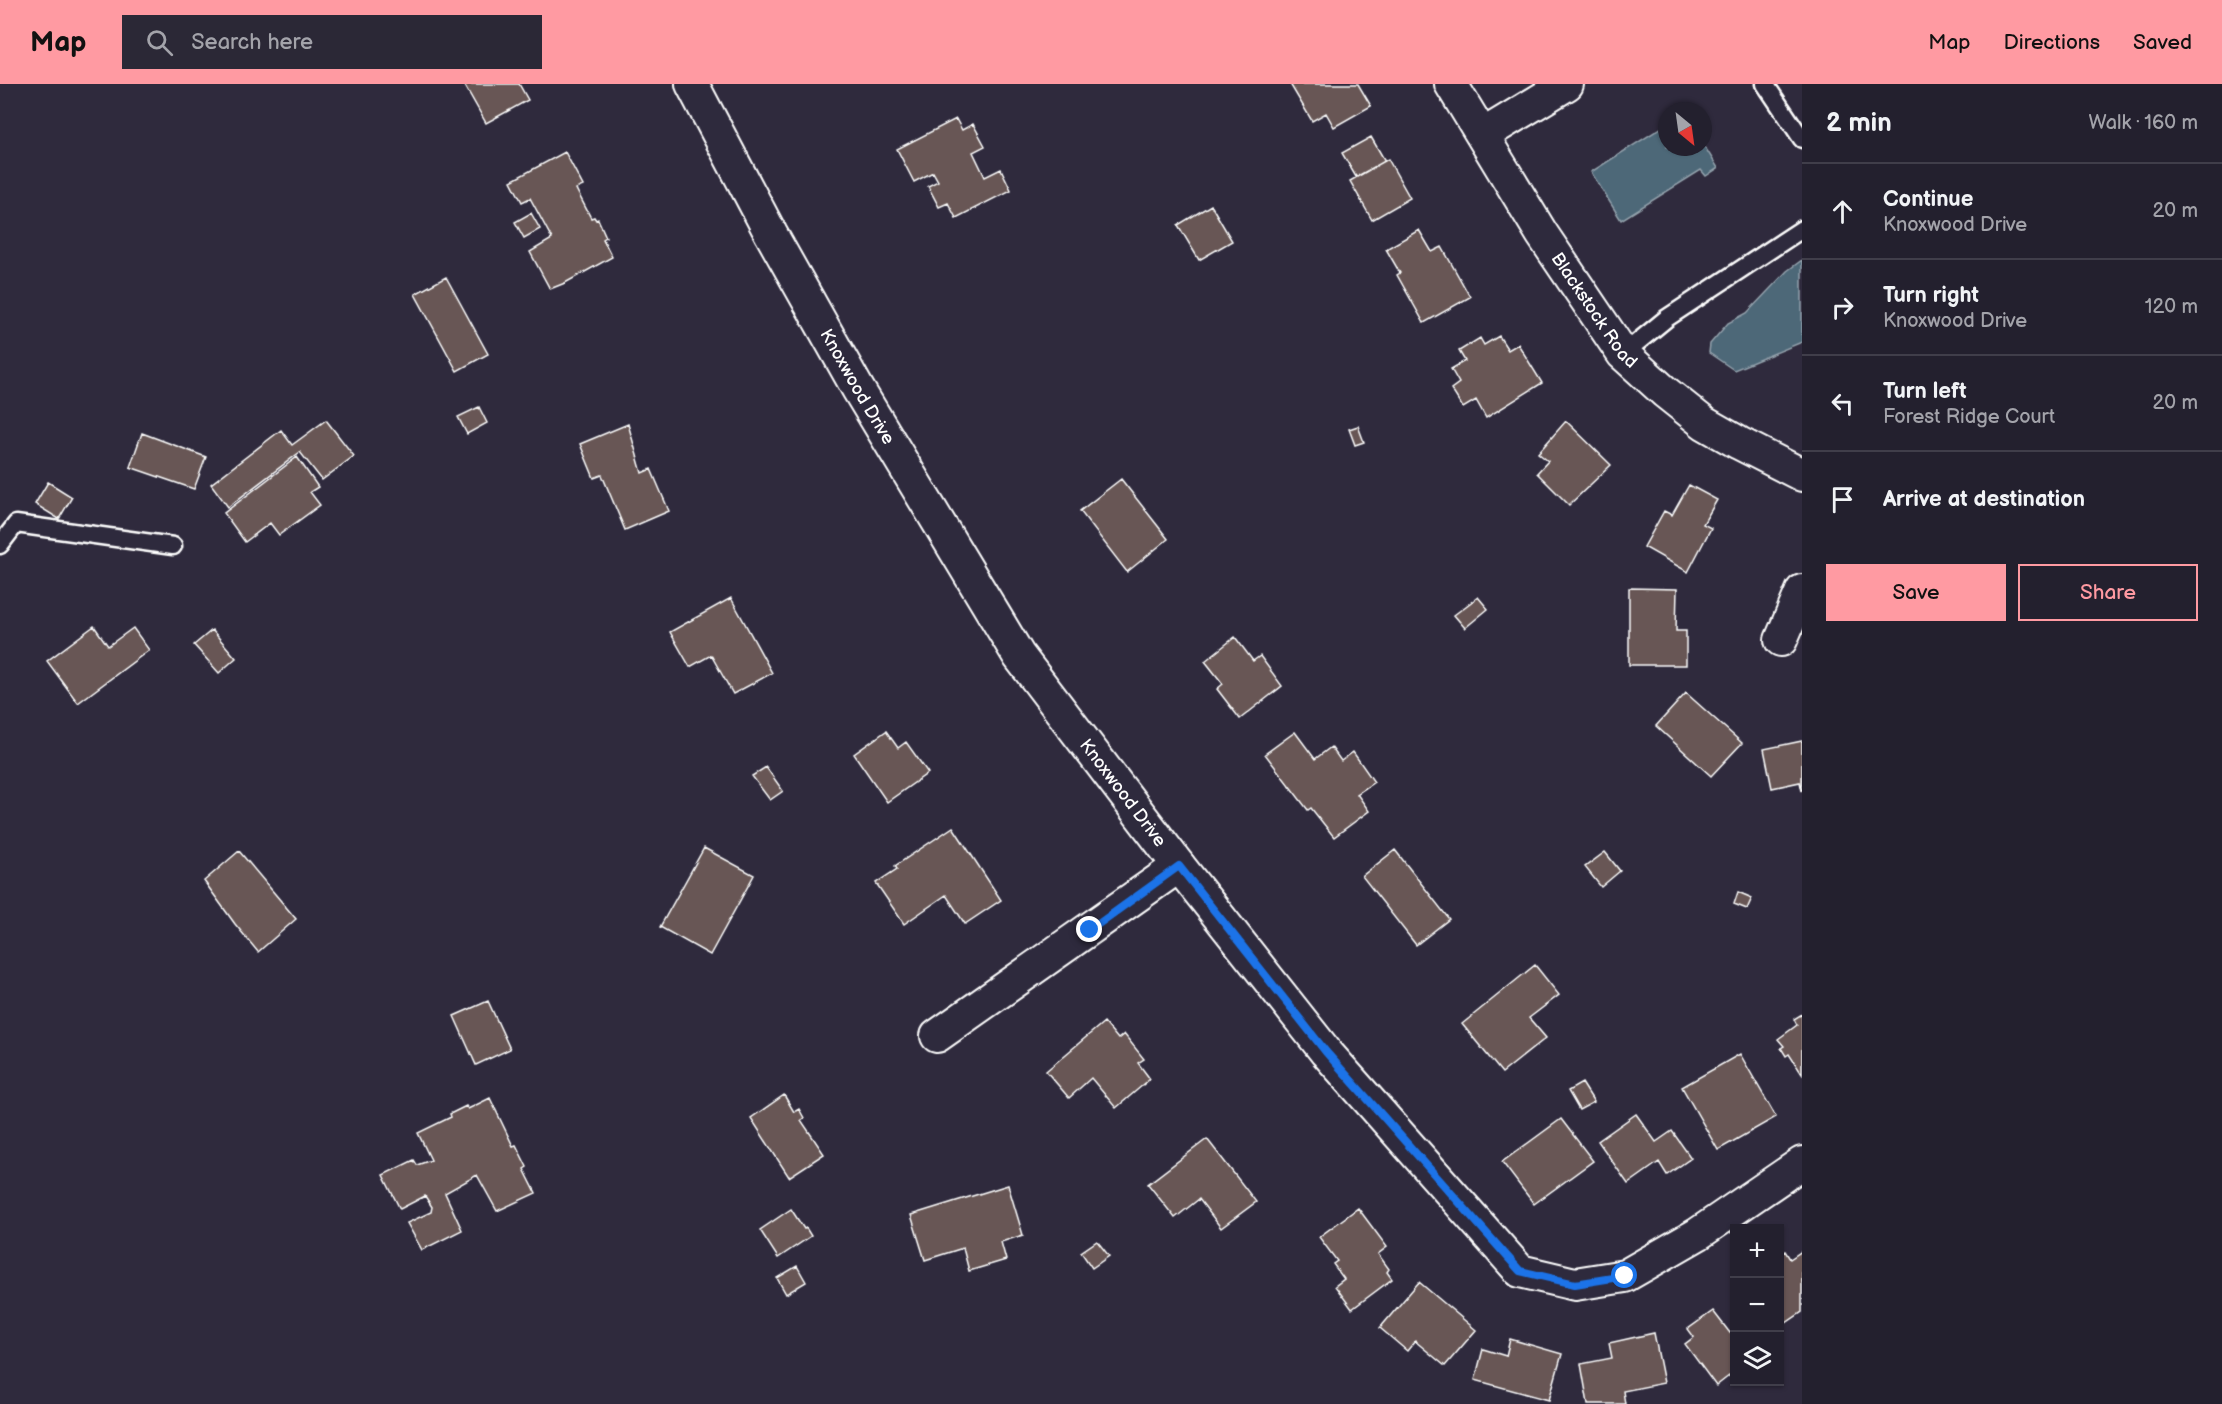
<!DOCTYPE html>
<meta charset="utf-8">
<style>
:root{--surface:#23202e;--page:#2b2836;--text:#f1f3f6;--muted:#a3a3aa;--line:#403e4a;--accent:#ff9aa2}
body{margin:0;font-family:"Balsamiq Sans",sans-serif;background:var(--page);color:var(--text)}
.controls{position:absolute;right:18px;bottom:18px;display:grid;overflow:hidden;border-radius:0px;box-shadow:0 2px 4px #0004}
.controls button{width:54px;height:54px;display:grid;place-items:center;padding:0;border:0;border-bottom:2px solid var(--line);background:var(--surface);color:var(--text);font:30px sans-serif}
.compass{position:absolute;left:1658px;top:18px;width:54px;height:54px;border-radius:50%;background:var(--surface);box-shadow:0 2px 4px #0004;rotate:151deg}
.stop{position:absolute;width:18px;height:18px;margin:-14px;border:4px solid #1a73e8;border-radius:50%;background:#fff}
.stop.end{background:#1a73e8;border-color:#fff;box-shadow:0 2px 6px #0008}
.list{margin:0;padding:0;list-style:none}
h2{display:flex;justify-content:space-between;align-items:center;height:78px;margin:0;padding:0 24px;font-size:26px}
h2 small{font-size:20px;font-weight:400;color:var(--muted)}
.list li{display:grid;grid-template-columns:39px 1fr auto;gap:18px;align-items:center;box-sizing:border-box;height:96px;padding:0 24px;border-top:2px solid var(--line)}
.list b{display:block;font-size:22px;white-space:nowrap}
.list p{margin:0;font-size:20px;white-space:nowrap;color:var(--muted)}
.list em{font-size:20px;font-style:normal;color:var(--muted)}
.actions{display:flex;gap:12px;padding:18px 24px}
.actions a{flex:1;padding:14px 0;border:2px solid var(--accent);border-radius:0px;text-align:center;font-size:21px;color:var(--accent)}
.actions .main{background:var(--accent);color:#111}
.icon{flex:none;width:33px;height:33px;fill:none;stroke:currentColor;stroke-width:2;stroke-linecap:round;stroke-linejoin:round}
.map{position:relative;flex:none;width:1802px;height:1320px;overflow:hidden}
header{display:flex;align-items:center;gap:36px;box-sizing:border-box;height:84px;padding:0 30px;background:var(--accent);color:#111}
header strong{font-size:28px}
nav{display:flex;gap:33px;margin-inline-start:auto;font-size:21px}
.search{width:420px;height:54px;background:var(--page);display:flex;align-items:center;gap:15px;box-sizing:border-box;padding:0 21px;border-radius:0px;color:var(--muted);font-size:22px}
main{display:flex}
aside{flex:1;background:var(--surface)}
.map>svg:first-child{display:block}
</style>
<header>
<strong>Map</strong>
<div class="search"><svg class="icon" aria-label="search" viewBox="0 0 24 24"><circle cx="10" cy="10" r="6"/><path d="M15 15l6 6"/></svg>Search here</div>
<nav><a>Map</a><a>Directions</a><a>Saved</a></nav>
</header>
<main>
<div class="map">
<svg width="1802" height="1320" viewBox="0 0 1802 1320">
<rect width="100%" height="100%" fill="#2f2a3d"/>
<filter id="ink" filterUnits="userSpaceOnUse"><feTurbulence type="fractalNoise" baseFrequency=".0167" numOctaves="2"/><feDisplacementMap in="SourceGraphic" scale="12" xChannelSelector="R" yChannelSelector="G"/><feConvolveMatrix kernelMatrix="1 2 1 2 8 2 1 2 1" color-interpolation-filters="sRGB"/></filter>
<g filter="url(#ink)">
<path fill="#4e6778" stroke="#95a4ae" stroke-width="1.5" d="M 1667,40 L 1667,63 L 1703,63 L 1703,60 L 1718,84 L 1706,92 L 1701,86 L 1621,136 L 1591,88 Z
M 1802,176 L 1802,258 L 1734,286 L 1709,269 L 1710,260 L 1728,239 L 1747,229 L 1787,187 Z"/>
<path fill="#675755" stroke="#fff" stroke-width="1.5" d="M 464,0 L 519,0 L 528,16 L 486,39 Z
M 1290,0 L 1358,0 L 1371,22 L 1334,43 L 1326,29 L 1312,37 Z
M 956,35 L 962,46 L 973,40 L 985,62 L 973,68 L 985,93 L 1001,85 L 1011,106 L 956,134 L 948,119 L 939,123 L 928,102 L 938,97 L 933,88 L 914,98 L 897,65 Z
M 1371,53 L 1385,77 L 1356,93 L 1342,69 Z
M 565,68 L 583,102 L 576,105 L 591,134 L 594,133 L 596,136 L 598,135 L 606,153 L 603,155 L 612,173 L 565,199 L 550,205 L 530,168 L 552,155 L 530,114 L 522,118 L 511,97 Z
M 1388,75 L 1410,114 L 1372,136 L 1350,97 Z
M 1211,121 L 1232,157 L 1199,176 L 1178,141 Z
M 531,129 L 540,145 L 524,154 L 515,138 Z
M 1419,146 L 1432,168 L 1442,163 L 1470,213 L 1424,239 L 1397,191 L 1400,189 L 1386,165 Z
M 446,193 L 488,270 L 457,287 L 415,210 Z
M 1499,252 L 1508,266 L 1518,260 L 1542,299 L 1486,334 L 1476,316 L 1463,324 L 1451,305 L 1459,299 L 1451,285 L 1465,277 L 1459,267 L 1480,254 L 1484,261 Z
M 479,323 L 487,339 L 467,350 L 458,333 Z
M 326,336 L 354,372 L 322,396 L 300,368 L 228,423 L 211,400 L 281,346 L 292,361 Z
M 1566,337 L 1611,381 L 1569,421 L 1537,389 L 1548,377 L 1538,369 Z
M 628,340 L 642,389 L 651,385 L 669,427 L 625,446 L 602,391 L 594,394 L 580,360 Z
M 1358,342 L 1364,358 L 1355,361 L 1349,345 Z
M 142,349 L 206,373 L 194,405 L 130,383 Z
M 297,373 L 318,403 L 310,408 L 320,421 L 279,451 L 270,439 L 245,458 L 224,429 Z
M 1121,395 L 1168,455 L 1127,488 L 1080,427 Z
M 48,398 L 72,413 L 59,435 L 35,420 Z
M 1689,401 L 1717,416 L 1703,440 L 1711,444 L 1688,488 L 1644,463 L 1664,427 L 1672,431 Z
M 1629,504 L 1677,505 L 1676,547 L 1686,547 L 1686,581 L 1629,581 Z
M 1478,513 L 1488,525 L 1465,544 L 1454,531 Z
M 731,514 L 772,589 L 733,610 L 711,571 L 690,583 L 670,548 Z
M 94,542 L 108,562 L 133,544 L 149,566 L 78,619 L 47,577 Z
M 212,546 L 236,574 L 219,589 L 194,561 Z
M 1235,553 L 1253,577 L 1260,572 L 1282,602 L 1240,635 L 1217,605 L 1223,600 L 1205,577 Z
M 1686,609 L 1742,659 L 1711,692 L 1656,642 Z
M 886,647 L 898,664 L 906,658 L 928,689 L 887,718 L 854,670 Z
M 1295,648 L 1315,675 L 1331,663 L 1341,677 L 1353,668 L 1374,698 L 1357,710 L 1369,727 L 1334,753 L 1311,724 L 1308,726 L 1265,670 Z
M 1802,657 L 1802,707 L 1800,698 L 1772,704 L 1764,665 Z
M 766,683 L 783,707 L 770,716 L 752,692 Z
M 953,743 L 1001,816 L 965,840 L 946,811 L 904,840 L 876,799 L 897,785 L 895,782 Z
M 704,764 L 754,791 L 710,871 L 660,843 Z
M 1395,766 L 1449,835 L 1416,861 L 1362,792 Z
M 239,767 L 296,835 L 258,868 L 235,840 L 204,797 Z
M 1605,768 L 1620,787 L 1601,803 L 1585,783 Z
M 1738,808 L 1752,814 L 1747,825 L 1734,820 Z
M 1535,881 L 1559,911 L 1529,934 L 1546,954 L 1502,989 L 1462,940 Z
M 488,917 L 510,965 L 476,981 L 454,932 Z
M 1802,930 L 1802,990 L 1789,970 L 1786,972 L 1781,964 L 1784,962 L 1778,955 L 1797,941 L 1794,935 Z
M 1104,938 L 1118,955 L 1124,950 L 1144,975 L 1138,979 L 1150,995 L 1116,1024 L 1091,994 L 1069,1014 L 1046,987 Z
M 1740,970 L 1776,1033 L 1718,1066 L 1682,1003 Z
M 1582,999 L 1594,1018 L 1579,1026 L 1568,1007 Z
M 784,1011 L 794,1028 L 799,1025 L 804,1034 L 801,1036 L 824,1070 L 789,1093 L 751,1034 Z
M 490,1014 L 513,1062 L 516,1061 L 527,1083 L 524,1085 L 536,1109 L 497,1127 L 477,1091 L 445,1109 L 462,1146 L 422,1166 L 407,1139 L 431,1128 L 432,1123 L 425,1112 L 400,1125 L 383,1091 L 414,1076 L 417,1081 L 431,1076 L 418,1049 L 451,1033 L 450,1030 L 466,1022 L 468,1025 Z
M 1636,1030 L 1656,1058 L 1672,1047 L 1691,1074 L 1667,1091 L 1659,1078 L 1628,1100 L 1598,1057 Z
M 1561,1035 L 1593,1077 L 1534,1120 L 1502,1078 Z
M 1207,1055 L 1256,1118 L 1221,1144 L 1199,1115 L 1175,1134 L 1148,1100 Z
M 1008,1101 L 1023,1151 L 1001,1158 L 1006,1176 L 969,1187 L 963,1164 L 925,1176 L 911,1131 Z
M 1358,1124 L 1387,1163 L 1378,1170 L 1389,1185 L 1387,1188 L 1392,1195 L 1352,1225 L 1335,1202 L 1344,1195 L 1333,1180 L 1337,1177 L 1319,1153 Z
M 791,1125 L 804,1145 L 806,1144 L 811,1152 L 778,1174 L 760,1146 Z
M 1097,1157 L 1109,1172 L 1092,1184 L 1081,1168 Z
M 1785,1167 L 1790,1175 L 1802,1167 L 1802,1228 L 1780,1243 L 1780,1170 Z
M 797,1182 L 806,1198 L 786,1210 L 777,1194 Z
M 1419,1198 L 1476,1246 L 1445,1282 L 1415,1257 L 1407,1267 L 1380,1244 Z
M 1713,1227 L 1730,1249 L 1734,1245 L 1734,1288 L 1716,1302 L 1685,1260 L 1694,1253 L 1688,1245 Z
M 1654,1249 L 1664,1299 L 1623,1307 L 1625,1320 L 1588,1320 L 1581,1280 L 1612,1274 L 1609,1259 Z
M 1510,1255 L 1562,1270 L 1549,1316 L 1475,1296 L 1483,1265 L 1506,1272 Z"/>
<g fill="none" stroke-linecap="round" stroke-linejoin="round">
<g stroke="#fff" stroke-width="21">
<path id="lane" d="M 1765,0 L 1802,55
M 1623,270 L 1667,234 L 1802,145
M 0,461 L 16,440 L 173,462"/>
</g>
<g stroke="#fff" stroke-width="36">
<g id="street">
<path id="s1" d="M 692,0 L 771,150 L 858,305 L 1019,572 L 1179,782 L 1326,968 L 1520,1187 L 1575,1200 L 1625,1192 L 1698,1150 L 1802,1079"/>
<path id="s2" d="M 1451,0 L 1542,150 L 1623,270 L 1665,308 L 1704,339 L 1739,359 L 1802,391"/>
<path d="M 1483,51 L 1567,0"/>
<path d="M 1781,556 L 1802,507"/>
<path d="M 937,952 L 1179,782"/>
</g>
</g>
<use href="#lane" stroke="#2f2a3d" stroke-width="16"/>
<use href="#street" stroke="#2f2a3d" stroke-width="32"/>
</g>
</g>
<g fill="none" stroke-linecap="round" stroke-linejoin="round" filter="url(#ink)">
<path stroke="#1a73e8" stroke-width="8" d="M 1090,846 L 1179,782 L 1326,968 L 1520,1187 L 1575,1200 L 1625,1192"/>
</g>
<g text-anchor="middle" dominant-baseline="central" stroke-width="4.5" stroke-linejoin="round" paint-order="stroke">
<g font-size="18" fill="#fff" stroke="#2f2a3d">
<text stroke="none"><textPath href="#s2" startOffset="268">Blackstock Road</textPath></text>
<text stroke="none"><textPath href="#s1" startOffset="345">Knoxwood Drive</textPath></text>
<text stroke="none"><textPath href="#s1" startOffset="831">Knoxwood Drive</textPath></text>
</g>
</g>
</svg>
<div class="controls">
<button>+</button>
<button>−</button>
<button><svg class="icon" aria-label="layers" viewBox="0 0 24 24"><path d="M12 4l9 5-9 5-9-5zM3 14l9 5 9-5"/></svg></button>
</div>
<svg class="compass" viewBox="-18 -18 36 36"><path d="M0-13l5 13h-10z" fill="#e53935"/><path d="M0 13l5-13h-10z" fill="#a3a3aa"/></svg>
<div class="stop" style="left:1625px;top:1192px"></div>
<div class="stop end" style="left:1090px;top:846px"></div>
</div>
<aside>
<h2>2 min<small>Walk · 160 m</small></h2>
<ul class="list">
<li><svg class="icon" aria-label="ahead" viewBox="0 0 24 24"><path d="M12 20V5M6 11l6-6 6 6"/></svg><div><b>Continue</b><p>Knoxwood Drive</p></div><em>20 m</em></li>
<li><svg class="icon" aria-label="right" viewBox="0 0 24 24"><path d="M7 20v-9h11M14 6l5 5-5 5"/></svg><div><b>Turn right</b><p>Knoxwood Drive</p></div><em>120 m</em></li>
<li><svg class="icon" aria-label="left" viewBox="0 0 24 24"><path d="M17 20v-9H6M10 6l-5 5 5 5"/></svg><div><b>Turn left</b><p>Forest Ridge Court</p></div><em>20 m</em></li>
<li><svg class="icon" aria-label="arrive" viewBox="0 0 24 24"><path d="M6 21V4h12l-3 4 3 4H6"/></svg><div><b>Arrive at destination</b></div></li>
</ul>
<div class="actions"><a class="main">Save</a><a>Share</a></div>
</aside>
</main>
